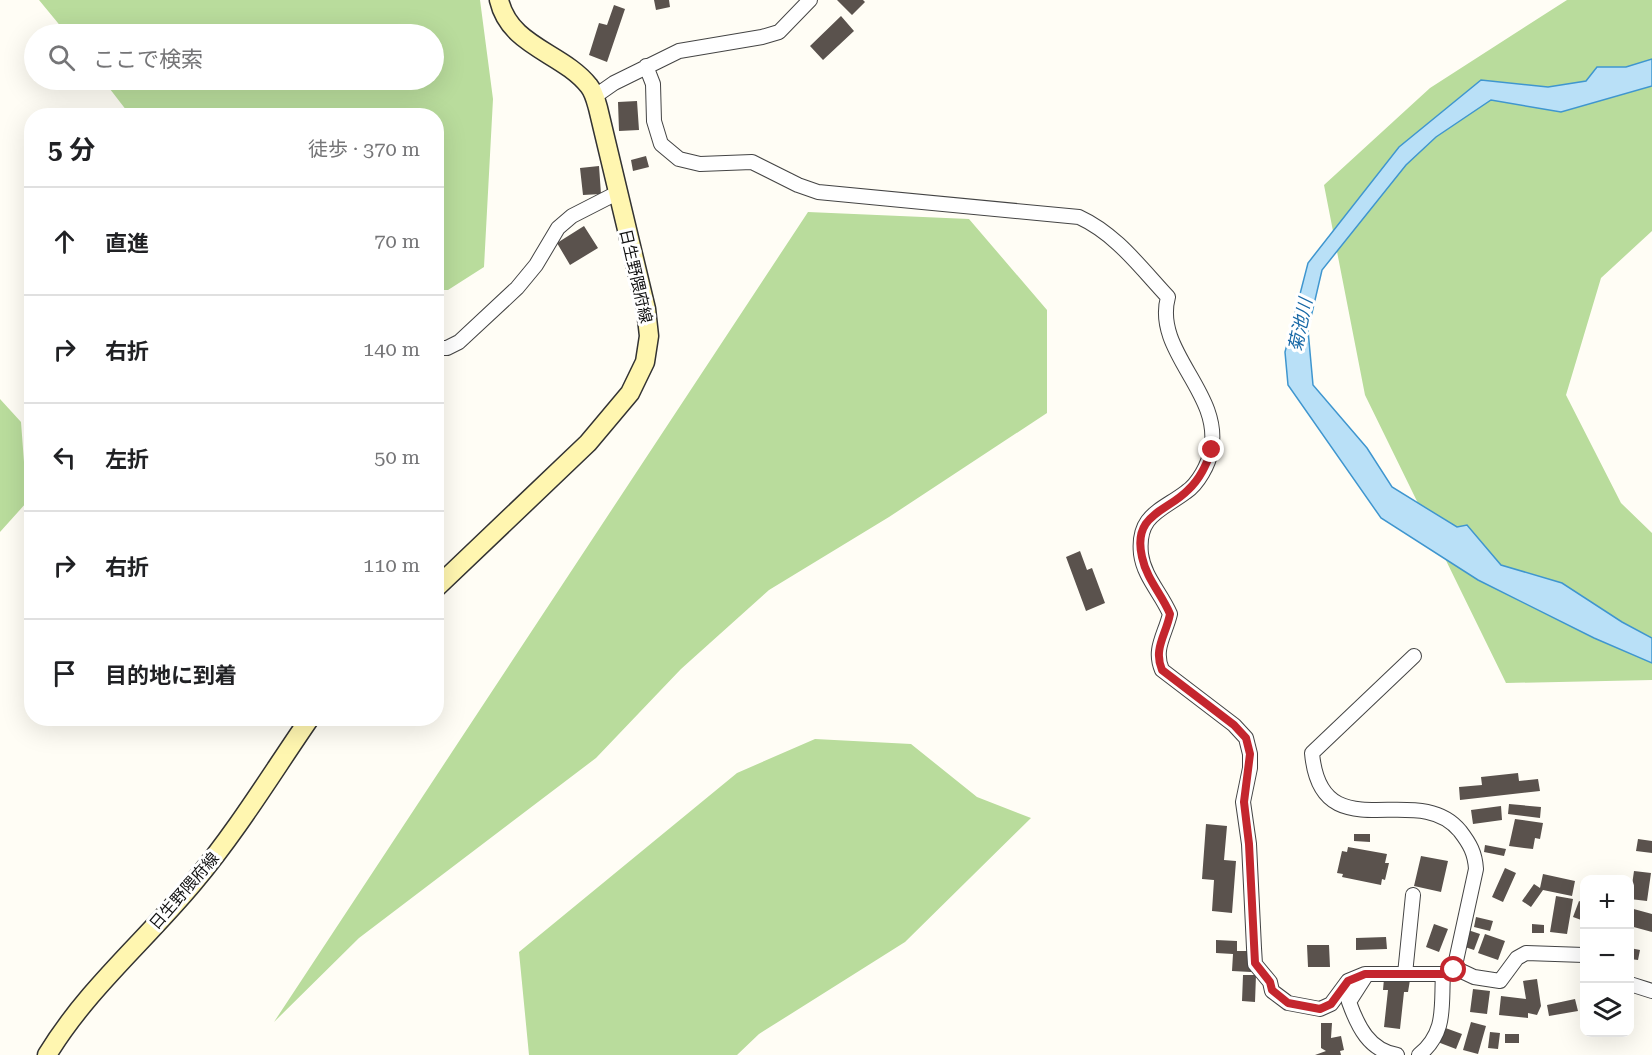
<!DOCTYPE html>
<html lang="ja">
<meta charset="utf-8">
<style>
:root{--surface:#fff;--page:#f2f2f2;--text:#202124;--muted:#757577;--line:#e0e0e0}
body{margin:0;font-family:"Roboto Serif","Noto Sans JP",serif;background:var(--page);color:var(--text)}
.controls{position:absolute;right:18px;bottom:18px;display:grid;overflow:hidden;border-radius:12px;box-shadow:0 6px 24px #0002}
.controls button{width:54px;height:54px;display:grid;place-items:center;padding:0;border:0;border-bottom:2px solid var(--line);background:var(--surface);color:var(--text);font:30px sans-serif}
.stop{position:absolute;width:18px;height:18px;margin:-14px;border:4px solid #c4262e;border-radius:50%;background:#fff}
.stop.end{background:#c4262e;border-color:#fff;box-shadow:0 2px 6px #0008}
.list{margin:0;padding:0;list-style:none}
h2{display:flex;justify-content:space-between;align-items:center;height:78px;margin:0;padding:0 24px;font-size:26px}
h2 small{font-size:20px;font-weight:400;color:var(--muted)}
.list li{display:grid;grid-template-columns:39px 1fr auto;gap:18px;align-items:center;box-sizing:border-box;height:108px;padding:0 24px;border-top:2px solid var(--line)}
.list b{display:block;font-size:22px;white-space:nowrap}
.list em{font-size:20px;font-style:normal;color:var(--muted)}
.icon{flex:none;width:33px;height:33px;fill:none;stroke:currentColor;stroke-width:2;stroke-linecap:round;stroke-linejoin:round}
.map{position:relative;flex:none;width:1652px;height:1055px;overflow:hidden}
.search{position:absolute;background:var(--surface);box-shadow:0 6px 24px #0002;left:24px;top:24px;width:420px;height:66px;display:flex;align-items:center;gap:15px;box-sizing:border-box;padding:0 21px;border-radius:33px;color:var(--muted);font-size:22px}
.panel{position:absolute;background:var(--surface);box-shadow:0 6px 24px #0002;left:24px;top:108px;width:420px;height:618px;border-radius:24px}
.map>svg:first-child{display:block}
</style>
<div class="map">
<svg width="1652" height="1055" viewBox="0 0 1652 1055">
<rect width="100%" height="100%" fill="#fffdf5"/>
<path fill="#b9dc9c" d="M 39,0 L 480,0 L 493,99 L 484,267 L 448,290 L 437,290 L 436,116 L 130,115 L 103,80 L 434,80 L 434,34 L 67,34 Z
M 1567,0 L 1652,0 L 1652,231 L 1601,278 L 1566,395 L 1621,503 L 1652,533 L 1652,680 L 1506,683 L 1365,395 L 1324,185 L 1430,88 Z
M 808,212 L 969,219 L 1047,310 L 1047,413 L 889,517 L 769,590 L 681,669 L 596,758 L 359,938 L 274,1022 Z
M 0,399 L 21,422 L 27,502 L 0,532 Z
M 815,739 L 911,744 L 977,797 L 1031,818 L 905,942 L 759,1034 L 737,1055 L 529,1055 L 519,952 L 737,773 Z"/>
<path fill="#b9e0f7" stroke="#3f96cf" stroke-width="1.5" d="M 1652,59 L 1652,86 L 1561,112 L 1491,100 L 1436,137 L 1406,165 L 1322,270 L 1308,330 L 1313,385 L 1367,448 L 1392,487 L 1457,527 L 1467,525 L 1501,565 L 1562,583 L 1622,622 L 1652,638 L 1652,663 L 1594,638 L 1478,580 L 1381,518 L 1288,385 L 1285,352 L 1308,263 L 1399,147 L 1481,80 L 1548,87 L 1586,81 L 1597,67 L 1626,67 Z"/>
<path fill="#5a524d" d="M 654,0 L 669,0 L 670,7 L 656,10 Z
M 837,0 L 863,0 L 865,2 L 852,15 Z
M 614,5 L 625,9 L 607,62 L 589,55 L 599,23 L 607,25 Z
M 841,16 L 854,31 L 823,60 L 810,46 Z
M 637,101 L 639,130 L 619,131 L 618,102 Z
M 646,156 L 649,167 L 633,171 L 631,160 Z
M 599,166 L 601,194 L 583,195 L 580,168 Z
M 584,226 L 598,248 L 570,265 L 557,243 Z
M 1080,551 L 1087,570 L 1092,568 L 1105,603 L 1086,611 L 1066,557 Z
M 1518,773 L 1519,781 L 1538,779 L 1540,791 L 1460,800 L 1459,787 L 1482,785 L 1481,777 Z
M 1509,804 L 1541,807 L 1540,818 L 1508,814 Z
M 1501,806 L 1502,820 L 1473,824 L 1471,810 Z
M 1515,819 L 1543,823 L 1540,839 L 1535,838 L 1533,849 L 1509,846 Z
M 1206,824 L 1227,826 L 1224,860 L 1236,861 L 1232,913 L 1212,911 L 1214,880 L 1202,879 Z
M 1354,834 L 1370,834 L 1370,842 L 1354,841 Z
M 1638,839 L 1652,841 L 1652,853 L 1636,851 Z
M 1485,845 L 1506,849 L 1504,856 L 1484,852 Z
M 1348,847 L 1387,854 L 1385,863 L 1389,863 L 1385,880 L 1382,879 L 1381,885 L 1342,877 L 1343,874 L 1337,873 L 1342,851 L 1347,852 Z
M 1421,856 L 1448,861 L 1441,892 L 1414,886 Z
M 1505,868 L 1516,873 L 1503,902 L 1492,897 Z
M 1634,871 L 1651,873 L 1647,901 L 1630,899 Z
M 1543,874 L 1575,881 L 1572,896 L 1543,890 L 1531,907 L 1522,901 L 1534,884 L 1540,888 Z
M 1556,896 L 1573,899 L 1567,934 L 1550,932 Z
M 1579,901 L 1584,903 L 1584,921 L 1573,917 Z
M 1630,908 L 1652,914 L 1652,932 L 1630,926 Z
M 1476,917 L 1493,921 L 1490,931 L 1474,927 Z
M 1434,924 L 1448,929 L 1439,952 L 1426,947 Z
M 1532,924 L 1544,925 L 1544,933 L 1532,933 Z
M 1468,930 L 1480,934 L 1474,950 L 1462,946 Z
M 1485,934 L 1505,941 L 1498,960 L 1478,953 Z
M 1386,937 L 1387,949 L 1356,950 L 1356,938 Z
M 1216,940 L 1237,941 L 1237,951 L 1252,951 L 1251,972 L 1232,971 L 1233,954 L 1216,953 Z
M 1307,945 L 1329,945 L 1330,967 L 1308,967 Z
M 1630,948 L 1640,950 L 1638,960 L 1630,959 Z
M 1385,967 L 1433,971 L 1432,982 L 1410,980 L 1408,992 L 1404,992 L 1400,1029 L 1384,1027 L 1388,990 L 1383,990 Z
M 1243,975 L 1256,975 L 1255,1002 L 1242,1001 Z
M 1537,979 L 1541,1006 L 1537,1015 L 1528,1013 L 1528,1018 L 1499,1015 L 1501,996 L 1526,999 L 1523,981 Z
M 1473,989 L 1490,991 L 1487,1014 L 1470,1012 Z
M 1575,999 L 1578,1011 L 1549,1016 L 1547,1005 Z
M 1471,1022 L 1486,1026 L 1478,1054 L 1463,1050 Z
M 1321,1023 L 1332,1023 L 1331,1038 L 1341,1036 L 1344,1050 L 1340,1051 L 1341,1055 L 1315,1055 L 1326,1051 L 1321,1048 Z
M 1440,1026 L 1462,1034 L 1456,1049 L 1435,1041 Z
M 1490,1032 L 1500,1033 L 1498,1049 L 1488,1048 Z
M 1505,1034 L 1519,1034 L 1519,1043 L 1505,1043 Z"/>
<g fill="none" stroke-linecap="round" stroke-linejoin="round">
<g stroke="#444" stroke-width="16">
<path id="minor" d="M 646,66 L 653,84 L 654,121 L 661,144 L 679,159 L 700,164 L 752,162 L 798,185 L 818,192 L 1079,217 C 1116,234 1140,267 1168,297 C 1153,352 1223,393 1211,450 C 1209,464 1198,484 1186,492 C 1161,511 1137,515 1141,554 C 1144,577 1161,593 1170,614 C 1165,635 1153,649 1162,670 L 1234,725 L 1246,738 L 1250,754 L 1250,768 L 1243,802 L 1249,844 L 1254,948 L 1255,964 L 1270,982 L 1272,991 L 1288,1003 L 1320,1009 L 1331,1004 L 1348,981 L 1365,974 L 1443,974 L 1457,969 L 1474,977 L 1500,981 L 1517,958 L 1526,953 L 1584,955
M 594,97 L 614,83 L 679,51 L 762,37 L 779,32 L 810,0
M 436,348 L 447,348 L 459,342 L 517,288 L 536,265 L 558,228 L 572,216 L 617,193
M 1414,656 L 1312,753 C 1321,854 1417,778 1460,831 C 1470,844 1475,853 1476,869 L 1454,970
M 1367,974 L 1349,1002 C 1358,1027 1369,1050 1397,1055
M 1405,974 L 1413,895
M 1630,984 L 1652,991
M 1419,1055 C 1447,1032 1441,1006 1443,974"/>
</g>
<g stroke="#333" stroke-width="21">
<path id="secondary" d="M 436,588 L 588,443 L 630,393 L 645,362 L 649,336 L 646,309 L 598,108 C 596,101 594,92 589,86 C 562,52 510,47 499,0
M 47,1055 C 87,989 145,941 194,882 C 237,831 272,773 310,718"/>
</g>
<use href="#minor" stroke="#fff" stroke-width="14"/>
<use href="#secondary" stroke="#fff6b0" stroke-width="18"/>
</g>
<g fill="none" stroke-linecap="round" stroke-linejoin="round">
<path stroke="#c4262e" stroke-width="8" d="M 1212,450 C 1206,465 1200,479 1188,490 C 1167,512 1132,514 1142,557 C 1147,580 1161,593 1170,614 C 1166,635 1153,649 1162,670 L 1234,725 L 1246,738 L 1250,754 L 1244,802 L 1249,844 L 1255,963 L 1270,982 L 1272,990 L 1288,1003 L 1320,1009 L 1331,1004 L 1348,981 L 1365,974 L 1443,974 L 1454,970"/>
</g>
<g text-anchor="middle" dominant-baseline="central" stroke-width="6" stroke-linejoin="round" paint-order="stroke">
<g font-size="16" fill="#111" stroke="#fff">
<text transform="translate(636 276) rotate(77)">日生野隈府線</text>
<text transform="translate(184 891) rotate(-49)">日生野隈府線</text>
</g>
<g font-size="18" font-style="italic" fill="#1768a6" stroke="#fff">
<text transform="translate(1300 325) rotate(-78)">菊池川</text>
</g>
</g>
</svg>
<div class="controls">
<button>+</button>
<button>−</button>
<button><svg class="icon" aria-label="layers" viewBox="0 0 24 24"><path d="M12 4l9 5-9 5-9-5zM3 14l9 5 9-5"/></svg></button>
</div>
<div class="stop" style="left:1454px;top:970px"></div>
<div class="stop end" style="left:1212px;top:450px"></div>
<div class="search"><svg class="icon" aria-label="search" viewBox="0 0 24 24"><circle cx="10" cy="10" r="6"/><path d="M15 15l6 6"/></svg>ここで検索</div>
<section class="panel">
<h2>5 分<small>徒歩 · 370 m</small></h2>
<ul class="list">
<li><svg class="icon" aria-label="ahead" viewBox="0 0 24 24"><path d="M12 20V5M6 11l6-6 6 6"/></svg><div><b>直進</b></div><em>70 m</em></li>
<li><svg class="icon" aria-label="right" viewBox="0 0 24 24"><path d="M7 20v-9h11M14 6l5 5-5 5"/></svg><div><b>右折</b></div><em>140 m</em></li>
<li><svg class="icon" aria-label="left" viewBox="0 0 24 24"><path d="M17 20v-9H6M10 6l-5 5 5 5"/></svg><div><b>左折</b></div><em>50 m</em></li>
<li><svg class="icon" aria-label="right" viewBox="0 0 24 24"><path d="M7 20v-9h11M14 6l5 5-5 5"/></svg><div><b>右折</b></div><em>110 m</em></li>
<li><svg class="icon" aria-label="arrive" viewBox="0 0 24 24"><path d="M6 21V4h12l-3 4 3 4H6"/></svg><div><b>目的地に到着</b></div></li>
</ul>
</section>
</div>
